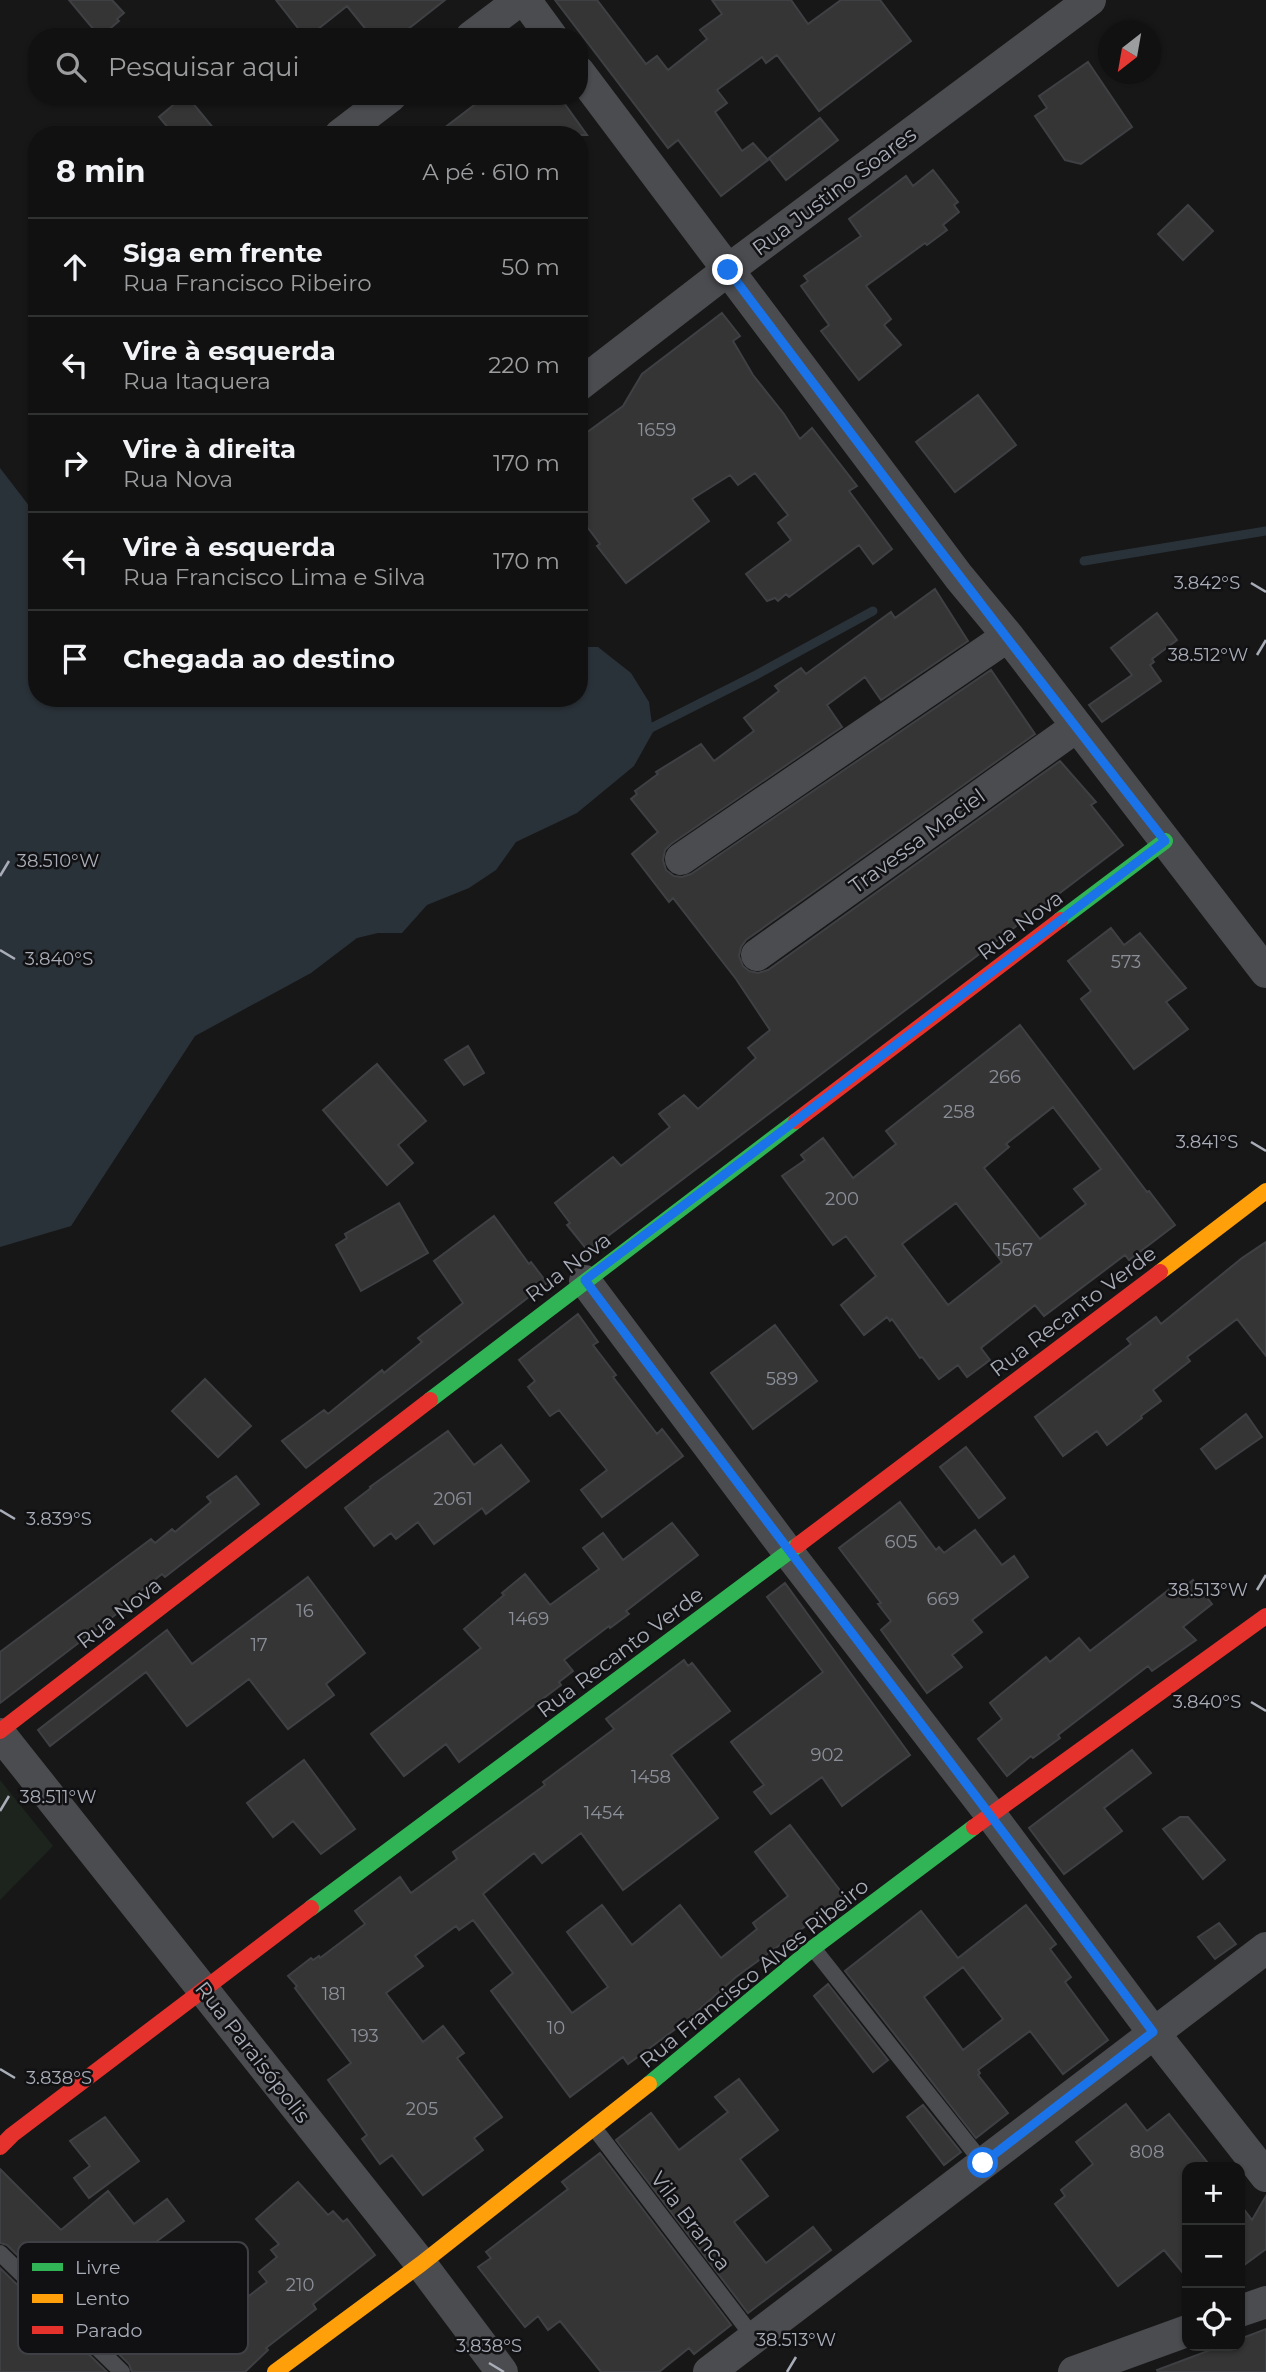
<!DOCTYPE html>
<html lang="pt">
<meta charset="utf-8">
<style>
:root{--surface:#111;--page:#1a1a1a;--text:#f1f3f6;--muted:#9c9d9f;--line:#303131}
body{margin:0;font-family:Montserrat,sans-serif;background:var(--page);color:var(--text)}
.controls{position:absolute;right:21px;bottom:21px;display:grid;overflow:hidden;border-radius:14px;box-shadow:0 2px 5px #0004}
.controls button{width:63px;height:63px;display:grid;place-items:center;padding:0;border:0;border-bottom:2px solid var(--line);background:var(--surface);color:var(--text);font:35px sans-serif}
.compass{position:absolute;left:1098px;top:21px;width:63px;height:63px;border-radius:50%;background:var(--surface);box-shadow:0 2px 5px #0004;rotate:211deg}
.stop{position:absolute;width:21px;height:21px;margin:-16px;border:5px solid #1a73e8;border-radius:50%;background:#fff}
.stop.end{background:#1a73e8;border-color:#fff;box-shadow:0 2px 7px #0008}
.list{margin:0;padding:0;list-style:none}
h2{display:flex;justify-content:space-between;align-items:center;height:91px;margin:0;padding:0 28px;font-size:30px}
h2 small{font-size:23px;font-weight:400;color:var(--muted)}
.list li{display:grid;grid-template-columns:46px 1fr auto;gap:21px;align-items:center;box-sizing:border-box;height:98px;padding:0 28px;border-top:2px solid var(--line)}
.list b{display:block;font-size:26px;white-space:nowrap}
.list p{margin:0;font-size:23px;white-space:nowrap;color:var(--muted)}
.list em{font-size:23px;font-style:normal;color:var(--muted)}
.icon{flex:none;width:38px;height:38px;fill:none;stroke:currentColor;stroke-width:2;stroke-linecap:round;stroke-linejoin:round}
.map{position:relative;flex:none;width:1266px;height:2372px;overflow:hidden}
.search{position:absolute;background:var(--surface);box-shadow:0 2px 5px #0004;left:28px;top:28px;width:560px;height:77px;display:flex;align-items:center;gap:18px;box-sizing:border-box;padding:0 24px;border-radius:28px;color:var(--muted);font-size:26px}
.panel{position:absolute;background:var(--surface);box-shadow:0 2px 5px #0004;left:28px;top:126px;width:560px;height:581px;border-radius:28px}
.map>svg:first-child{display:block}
</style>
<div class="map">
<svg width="1266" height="2372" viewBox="0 0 1266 2372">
<rect width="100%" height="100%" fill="#171717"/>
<path fill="#1d241e" d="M 0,1780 L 53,1846 L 0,1900 Z"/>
<path fill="#2a3239" d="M 0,468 L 37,516 L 37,698 L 579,698 L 579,647 L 598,647 L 631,673 L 649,702 L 653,732 L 634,766 L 577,813 L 516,842 L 496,870 L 469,888 L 427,905 L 402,933 L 378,933 L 357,938 L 311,973 L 195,1036 L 71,1226 L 0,1247 Z"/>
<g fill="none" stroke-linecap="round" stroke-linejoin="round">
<path stroke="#2a3239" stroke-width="9" d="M 1084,561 L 1266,531
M 643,732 L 756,675 L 873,611"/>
</g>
<path fill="#353536" stroke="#3f4043" stroke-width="2" fill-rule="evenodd" d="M 69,0 L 112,0 L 124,13 L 117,19 L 119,21 L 100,37 Z
M 276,0 L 445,0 L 398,37 L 372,37 L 347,6 L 308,37 L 305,37 Z
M 555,0 L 597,0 L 646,64 L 657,56 L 668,70 L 707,39 L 700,30 L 722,14 L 712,0 L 791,0 L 808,24 L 841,0 L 880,0 L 911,41 L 819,111 L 777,55 L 766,63 L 762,57 L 717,90 L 727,103 L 715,112 L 742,151 L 753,143 L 768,160 L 721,196 L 678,140 L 668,148 Z
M 1088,62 L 1132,127 L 1081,164 L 1065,160 L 1035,116 L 1047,108 L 1039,96 Z
M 184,96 L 187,96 L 219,135 L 174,135 L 159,117 Z
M 486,96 L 559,96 L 587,135 L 435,135 Z
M 820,118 L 838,140 L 786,180 L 769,158 Z
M 933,170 L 958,202 L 954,205 L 959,212 L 943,225 L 947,230 L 927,245 L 925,243 L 866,286 L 891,319 L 884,325 L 901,345 L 859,380 L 821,331 L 829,325 L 801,286 L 808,281 L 804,276 L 861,236 L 849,219 L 906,176 L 913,186 Z
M 1188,205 L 1213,231 L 1183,260 L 1158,234 Z
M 722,313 L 740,336 L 733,341 L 753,375 L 784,414 L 800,439 L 812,428 L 857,486 L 849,491 L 892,549 L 873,564 L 859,545 L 789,597 L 786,594 L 778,601 L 775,598 L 767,601 L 746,574 L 791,540 L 778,523 L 788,515 L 755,473 L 738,485 L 730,475 L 692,499 L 709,521 L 626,583 L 597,546 L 600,544 L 579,516 L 579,442 L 582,436 L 623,406 L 642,374 Z
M 978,395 L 1016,445 L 955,492 L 916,442 Z
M 935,589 L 968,641 L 881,700 L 865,677 L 827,705 L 842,727 L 671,844 L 665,850 L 663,860 L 666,870 L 674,876 L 682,877 L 691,874 L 991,670 L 1035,734 L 746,940 L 741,947 L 739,956 L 743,966 L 749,971 L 758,973 L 768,970 L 1060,761 L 1096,802 L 1091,805 L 1123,845 L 588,1251 L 567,1225 L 570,1223 L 555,1203 L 613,1157 L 621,1166 L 670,1127 L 659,1114 L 684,1095 L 698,1109 L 756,1058 L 748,1048 L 770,1030 L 736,979 L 673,898 L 669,902 L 632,854 L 658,832 L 631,799 L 637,794 L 635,791 L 658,774 L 656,772 L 701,744 L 714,761 L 754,731 L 744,718 L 779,691 L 775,686 L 801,668 L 806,674 L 891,612 L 895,618 Z
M 1157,613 L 1177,640 L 1152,659 L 1154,662 L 1150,665 L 1161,681 L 1102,722 L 1089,705 L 1132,675 L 1111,648 Z
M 1111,928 L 1124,945 L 1140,933 L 1186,988 L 1166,1002 L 1188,1029 L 1134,1069 L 1081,999 L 1091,991 L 1068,961 Z
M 1020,1025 L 1147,1192 L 1149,1191 L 1175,1225 L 1129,1260 L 1125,1255 L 1044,1316 L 1035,1305 L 981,1348 L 990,1360 L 967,1377 L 958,1365 L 939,1379 L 922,1357 L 920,1358 L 892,1319 L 890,1321 L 887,1317 L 864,1335 L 841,1305 L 876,1276 L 846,1236 L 833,1245 L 782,1176 L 805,1160 L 801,1155 L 823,1138 L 853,1178 L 896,1144 L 886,1131 ZM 1053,1107 L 1101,1169 L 1074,1189 L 1086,1204 L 1040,1239 L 984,1168 L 1009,1147 L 1006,1144 ZM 956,1203 L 1002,1262 L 948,1305 L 902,1244 Z
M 468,1046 L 484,1073 L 464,1085 L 445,1060 Z
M 377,1064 L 426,1121 L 398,1145 L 413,1163 L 387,1185 L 323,1110 Z
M 399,1203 L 428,1253 L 361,1291 L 336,1245 L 347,1238 L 345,1234 Z
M 494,1216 L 529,1264 L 531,1262 L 547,1283 L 306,1468 L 282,1441 L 324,1410 L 328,1414 L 382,1370 L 384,1373 L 422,1342 L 418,1338 L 463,1303 L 434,1261 Z
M 1266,1242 L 1266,1356 L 1237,1319 L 1187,1357 L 1190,1361 L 1153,1390 L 1161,1401 L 1141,1416 L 1142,1418 L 1107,1445 L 1097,1431 L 1063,1456 L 1035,1417 L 1131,1344 L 1127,1339 L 1156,1317 L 1161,1324 L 1242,1258 Z
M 578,1314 L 598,1342 L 593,1345 L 616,1375 L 613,1377 L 657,1434 L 662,1429 L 683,1456 L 602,1517 L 581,1490 L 607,1470 L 559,1410 L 550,1416 L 528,1387 L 535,1381 L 519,1360 Z
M 775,1325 L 817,1381 L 753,1429 L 711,1373 Z
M 205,1379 L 251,1426 L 218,1457 L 172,1411 Z
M 1246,1414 L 1262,1437 L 1216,1469 L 1201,1449 Z
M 448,1431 L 474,1465 L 501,1445 L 529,1481 L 486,1514 L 482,1508 L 434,1544 L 418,1522 L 396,1539 L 391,1533 L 374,1546 L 345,1508 L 371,1488 L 370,1487 Z
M 966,1447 L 1005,1498 L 979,1518 L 940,1467 Z
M 236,1476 L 259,1504 L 165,1577 L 162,1574 L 122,1606 L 123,1609 L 0,1703 L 0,1652 L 151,1539 L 155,1543 L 172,1529 L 175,1532 L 211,1502 L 207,1497 Z
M 900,1502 L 936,1550 L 939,1547 L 944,1553 L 975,1530 L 1002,1565 L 1014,1556 L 1028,1577 L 972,1620 L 982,1632 L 952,1655 L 962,1667 L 927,1693 L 881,1630 L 891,1621 L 878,1604 L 881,1603 L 839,1548 Z
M 672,1523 L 698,1555 L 626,1611 L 629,1614 L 610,1628 L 609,1626 L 564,1660 L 573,1671 L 559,1682 L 561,1685 L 459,1762 L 446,1744 L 404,1776 L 371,1734 L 481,1648 L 464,1629 L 504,1595 L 502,1593 L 525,1574 L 550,1605 L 599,1569 L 583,1548 L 603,1533 L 623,1560 Z
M 308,1577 L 365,1653 L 326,1684 L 334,1695 L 288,1729 L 249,1679 L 187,1726 L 146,1672 L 50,1746 L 38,1730 L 167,1630 L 192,1664 Z
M 1193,1580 L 1212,1604 L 1183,1627 L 1196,1640 L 1152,1671 L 1148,1666 L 1058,1735 L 1060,1738 L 1033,1758 L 1031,1756 L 1007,1776 L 978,1739 L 1002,1719 L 990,1703 L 1046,1657 L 1050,1662 L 1079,1638 L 1090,1651 L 1175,1585 L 1180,1591 Z
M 785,1583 L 910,1755 L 842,1806 L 822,1777 L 771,1814 L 754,1792 L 764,1785 L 731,1742 L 823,1672 L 767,1597 Z
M 684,1660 L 688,1666 L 692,1663 L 730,1711 L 671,1755 L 718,1818 L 623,1890 L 581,1833 L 542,1863 L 534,1853 L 483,1894 L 572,2013 L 608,1987 L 567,1932 L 602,1905 L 632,1945 L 680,1905 L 721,1958 L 757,1929 L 753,1923 L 788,1896 L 755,1852 L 790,1825 L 845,1897 L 736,1977 L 685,2022 L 628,2064 L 623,2057 L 570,2097 L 491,1991 L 513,1973 L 473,1920 L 459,1930 L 456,1926 L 415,1956 L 423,1966 L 386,1993 L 423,2042 L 443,2026 L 464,2053 L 457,2058 L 502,2117 L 474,2138 L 483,2150 L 423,2195 L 392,2155 L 380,2164 L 362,2139 L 367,2135 L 328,2080 L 351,2063 L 295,1988 L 297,1986 L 288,1976 L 311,1958 L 313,1960 L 319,1956 L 320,1958 L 365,1924 L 355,1911 L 400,1877 L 411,1893 L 457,1859 L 453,1852 L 545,1785 L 543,1782 L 614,1729 L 606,1719 Z
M 1132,1750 L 1151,1773 L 1104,1808 L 1122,1831 L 1064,1874 L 1029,1828 Z
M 304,1760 L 355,1829 L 321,1854 L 293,1821 L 273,1837 L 247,1803 Z
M 1180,1817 L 1188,1817 L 1225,1860 L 1203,1879 L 1163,1829 Z
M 1026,1905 L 1056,1944 L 1050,1949 L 1071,1977 L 1065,1982 L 1108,2040 L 1063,2074 L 1030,2031 L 978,2070 L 980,2073 L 978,2075 L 1008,2113 L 976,2138 L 845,1971 L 921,1911 L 958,1958 ZM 963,1967 L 1003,2019 L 963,2050 L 924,1997 Z
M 1219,1923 L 1236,1944 L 1215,1959 L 1198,1937 Z
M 828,1984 L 888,2060 L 873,2072 L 814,1996 Z
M 739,2079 L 778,2130 L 740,2159 L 768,2196 L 734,2222 L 766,2263 L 813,2227 L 831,2250 L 748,2313 L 616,2140 L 651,2113 L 679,2150 L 728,2112 L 715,2097 Z
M 1126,2104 L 1147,2131 L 1169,2114 L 1211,2167 L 1187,2167 L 1187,2278 L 1164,2250 L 1118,2286 L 1055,2204 L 1065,2196 L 1061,2190 L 1093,2164 L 1076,2142 Z
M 923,2105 L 961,2152 L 944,2165 L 907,2117 Z
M 105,2117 L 139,2161 L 89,2198 L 74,2178 L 90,2166 L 70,2141 Z
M 600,2153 L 731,2325 L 694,2354 L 689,2348 L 659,2372 L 601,2372 L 560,2321 L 548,2330 L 538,2316 L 525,2327 L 478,2267 L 491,2258 L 486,2252 L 568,2189 L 562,2182 Z
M 0,2169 L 61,2230 L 108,2191 L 134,2224 L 167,2199 L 184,2221 L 126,2264 L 144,2282 L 142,2283 L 179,2317 L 192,2305 L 212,2324 L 267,2282 L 259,2272 L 277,2257 L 271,2250 L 279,2244 L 256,2219 L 298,2182 L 328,2215 L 333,2211 L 343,2222 L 347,2219 L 375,2255 L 313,2304 L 316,2309 L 266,2348 L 268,2350 L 245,2372 L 132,2372 L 129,2364 L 7,2245 L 0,2243 Z
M 1266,2196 L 1266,2249 L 1240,2268 L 1240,2204 L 1252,2220 Z
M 0,2268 L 107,2372 L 0,2372 Z
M 1266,2329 L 1266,2372 L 1158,2372 L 1157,2370 L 1221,2346 L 1240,2346 L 1240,2339 Z"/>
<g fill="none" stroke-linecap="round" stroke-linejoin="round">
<path stroke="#4b4c50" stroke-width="16" d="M 813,1948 L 983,2163
M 595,2129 L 754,2338
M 0,2253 L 122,2372"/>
<path stroke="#4b4c50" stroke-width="32" d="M 525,0 L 552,37
M 471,37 L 520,0
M 579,72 L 959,577 L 1008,636 L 1266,972
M 340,135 L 391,96
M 579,385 L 728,270 L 1090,0
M 681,859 L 1008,636
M 757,955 L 1076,727
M 585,1281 L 788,1552 L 991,1815 L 1153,2032 L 1266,2176
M 0,1734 L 421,2264 L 502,2372
M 1240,2311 L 1266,2302
M 709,2372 L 1266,1948
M 1074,2372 L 1187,2331"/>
<path stroke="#30b455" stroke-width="16" d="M 1060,920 L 1165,841
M 430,1400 L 796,1121
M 311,1908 L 798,1545
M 649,2084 L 813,1948 L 974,1827"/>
<path stroke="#ff9f0a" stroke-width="16" d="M 1160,1272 L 1266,1191
M 275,2372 L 421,2264 L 649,2084"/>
<path stroke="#e5322d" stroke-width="16" d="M 796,1121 L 1060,920
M 798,1545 L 1160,1272
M 0,1731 L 430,1400
M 974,1827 L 1266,1616
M 0,2147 L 12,2135 L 311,1908"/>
</g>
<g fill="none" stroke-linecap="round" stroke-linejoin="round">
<path stroke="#1a73e8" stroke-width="9" d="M 728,270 C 872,462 1017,653 1165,841 L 585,1280 C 773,1532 966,1780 1153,2032 L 983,2163"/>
</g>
<path fill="none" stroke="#a8adb8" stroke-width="2.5" d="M 1251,583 L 1266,592M 1257,655 L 1266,640M 0,876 L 9,861M 0,950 L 15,959M 1251,1142 L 1266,1151M 0,1510 L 15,1519M 1257,1590 L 1266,1575M 1251,1702 L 1266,1711M 0,1811 L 9,1796M 0,2069 L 15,2078M 489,2363 L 504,2372M 787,2372 L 796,2357"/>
<g text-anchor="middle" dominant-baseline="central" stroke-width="5" stroke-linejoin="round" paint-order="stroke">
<g font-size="18" fill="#8b8f98">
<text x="657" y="430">1659</text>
<text x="1126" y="962">573</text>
<text x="1005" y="1077">266</text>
<text x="959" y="1112">258</text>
<text x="842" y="1199">200</text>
<text x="1014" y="1250">1567</text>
<text x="782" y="1379">589</text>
<text x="453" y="1499">2061</text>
<text x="901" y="1542">605</text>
<text x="943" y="1599">669</text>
<text x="305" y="1611">16</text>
<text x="529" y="1619">1469</text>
<text x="259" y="1645">17</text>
<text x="827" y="1755">902</text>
<text x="651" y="1777">1458</text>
<text x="604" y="1813">1454</text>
<text x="334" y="1994">181</text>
<text x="556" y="2028">10</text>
<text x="365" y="2036">193</text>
<text x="422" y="2109">205</text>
<text x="1147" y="2152">808</text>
<text x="300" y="2285">210</text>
</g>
<g font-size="21" fill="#a8adb8" stroke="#111113">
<text transform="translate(834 191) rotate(-37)">Rua Justino Soares</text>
<text transform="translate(917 841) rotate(-36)">Travessa Maciel</text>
<text transform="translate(1020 925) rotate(-37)">Rua Nova</text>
<text transform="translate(568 1267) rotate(-37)">Rua Nova</text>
<text transform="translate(1073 1311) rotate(-37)">Rua Recanto Verde</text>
<text transform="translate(119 1613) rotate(-38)">Rua Nova</text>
<text transform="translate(620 1652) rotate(-37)">Rua Recanto Verde</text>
<text transform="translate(754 1973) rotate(-39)">Rua Francisco Alves Ribeiro</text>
<text transform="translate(253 2052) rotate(52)">Rua Paraisópolis</text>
<text transform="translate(691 2221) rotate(53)">Vila Branca</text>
</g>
</g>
<rect x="18" y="2242" width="230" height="112" rx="10" fill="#111113" stroke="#3e4045" stroke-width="2"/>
<rect x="32" y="2263" width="31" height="8" fill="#30b455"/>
<rect x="32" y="2294" width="31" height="9" fill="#ff9f0a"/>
<rect x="32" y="2326" width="31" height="8" fill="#e5322d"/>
<g font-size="19" fill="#a8adb8">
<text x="75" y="2274">Livre</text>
<text x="75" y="2305">Lento</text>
<text x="75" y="2337">Parado</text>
</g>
<g font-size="18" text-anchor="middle" fill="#a8adb8" stroke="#111113" stroke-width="5" stroke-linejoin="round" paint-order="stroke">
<text x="1207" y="589">3.842°S</text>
<text x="1208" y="661">38.512°W</text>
<text x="58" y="867">38.510°W</text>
<text x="59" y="965">3.840°S</text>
<text x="1207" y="1148">3.841°S</text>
<text x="59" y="1525">3.839°S</text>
<text x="1208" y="1596">38.513°W</text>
<text x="1207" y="1708">3.840°S</text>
<text x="58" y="1803">38.511°W</text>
<text x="59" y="2084">3.838°S</text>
<text x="796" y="2346">38.513°W</text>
<text x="489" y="2352">3.838°S</text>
</g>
</svg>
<div class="controls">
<button>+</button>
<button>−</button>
<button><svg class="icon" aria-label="locate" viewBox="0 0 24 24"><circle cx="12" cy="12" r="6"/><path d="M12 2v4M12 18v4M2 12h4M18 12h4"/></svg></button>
</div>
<svg class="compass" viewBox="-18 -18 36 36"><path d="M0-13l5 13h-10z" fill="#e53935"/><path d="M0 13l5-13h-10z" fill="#9c9d9f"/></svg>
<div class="stop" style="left:983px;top:2163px"></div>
<div class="stop end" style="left:728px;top:270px"></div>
<div class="search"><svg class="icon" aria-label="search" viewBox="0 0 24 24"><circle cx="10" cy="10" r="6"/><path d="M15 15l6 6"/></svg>Pesquisar aqui</div>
<section class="panel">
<h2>8 min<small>A pé · 610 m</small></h2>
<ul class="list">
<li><svg class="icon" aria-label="ahead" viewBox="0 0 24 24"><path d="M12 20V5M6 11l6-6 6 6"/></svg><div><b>Siga em frente</b><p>Rua Francisco Ribeiro</p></div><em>50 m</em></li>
<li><svg class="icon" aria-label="left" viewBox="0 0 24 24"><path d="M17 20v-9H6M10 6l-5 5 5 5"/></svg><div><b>Vire à esquerda</b><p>Rua Itaquera</p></div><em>220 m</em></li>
<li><svg class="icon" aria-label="right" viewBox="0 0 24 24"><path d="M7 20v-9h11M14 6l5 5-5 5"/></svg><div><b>Vire à direita</b><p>Rua Nova</p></div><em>170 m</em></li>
<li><svg class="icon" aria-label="left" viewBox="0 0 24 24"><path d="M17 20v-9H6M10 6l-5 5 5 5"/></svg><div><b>Vire à esquerda</b><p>Rua Francisco Lima e Silva</p></div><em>170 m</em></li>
<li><svg class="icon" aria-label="arrive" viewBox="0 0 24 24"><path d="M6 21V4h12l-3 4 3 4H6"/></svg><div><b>Chegada ao destino</b></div></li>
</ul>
</section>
</div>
